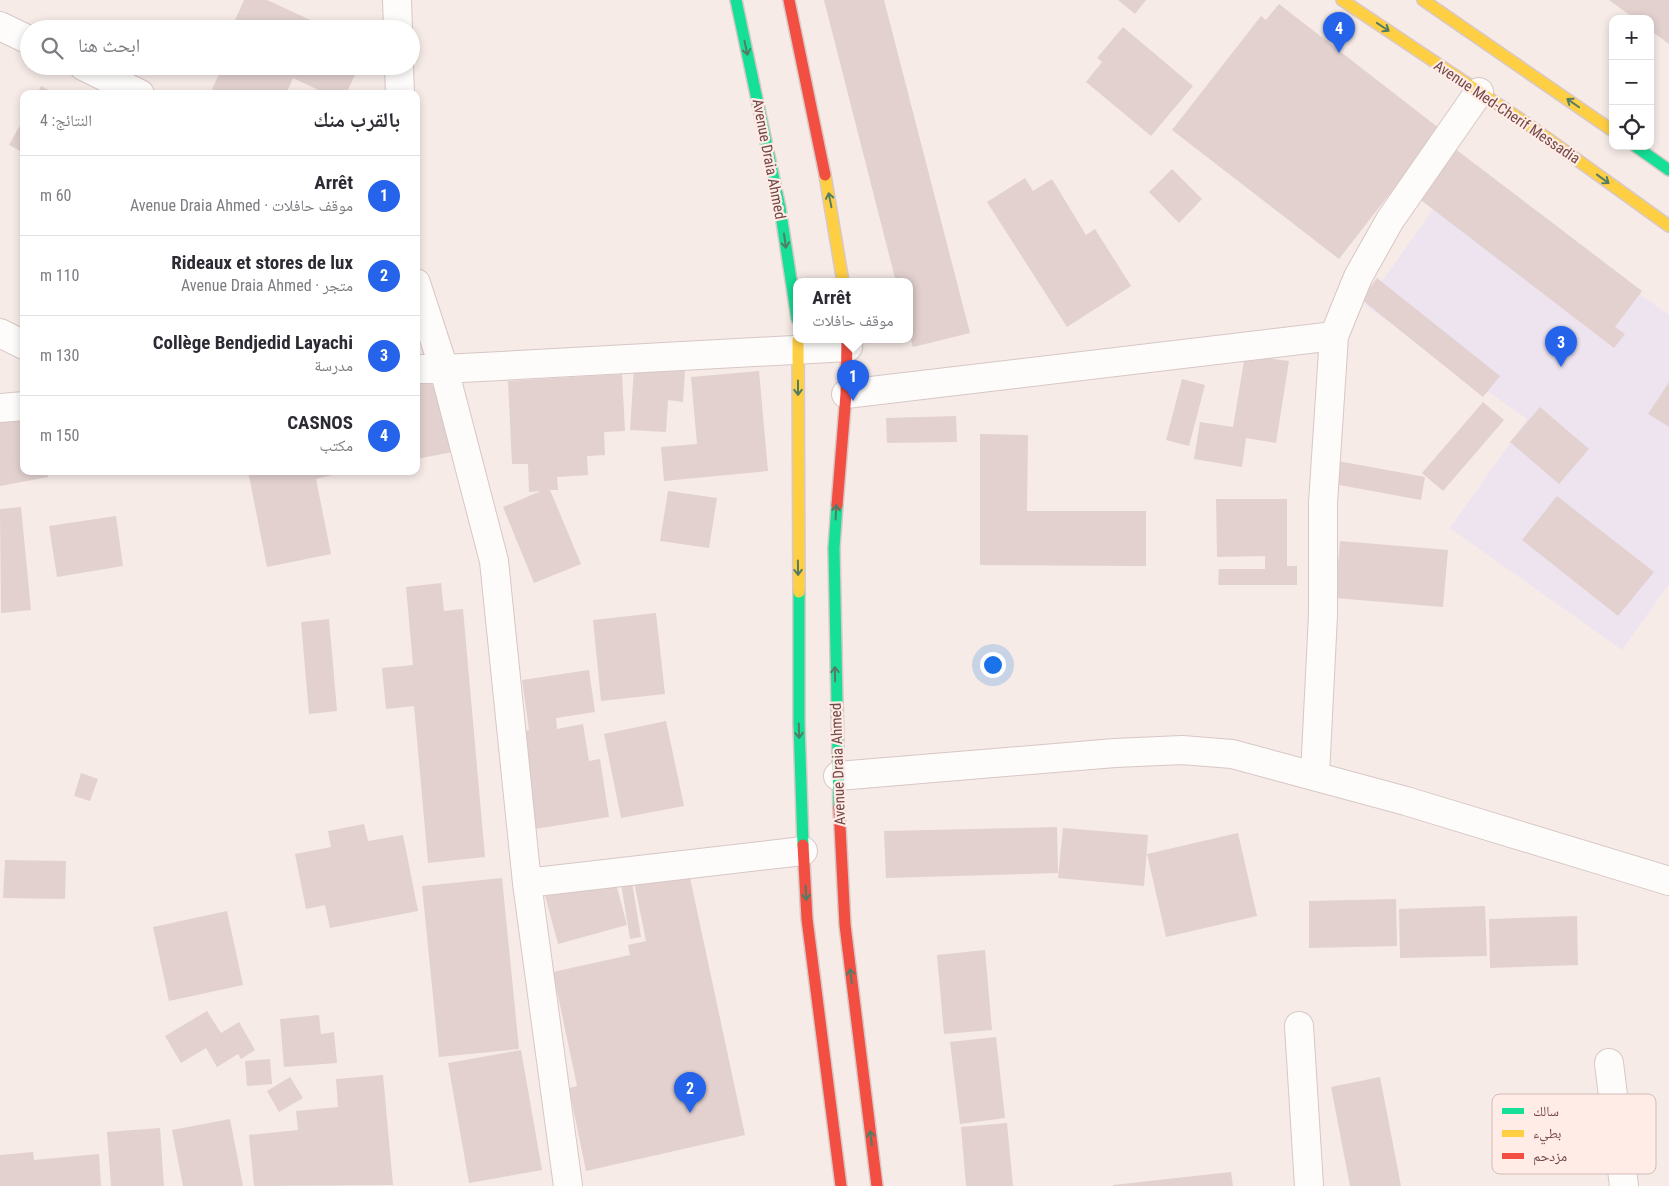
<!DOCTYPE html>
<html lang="ar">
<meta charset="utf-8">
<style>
:root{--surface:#fff;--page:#f2f2f3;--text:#2b2b33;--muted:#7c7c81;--line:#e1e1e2;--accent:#2563eb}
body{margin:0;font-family:"Roboto Condensed","Noto Naskh Arabic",sans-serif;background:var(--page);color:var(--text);direction:rtl}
.controls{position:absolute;right:15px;top:15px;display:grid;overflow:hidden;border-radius:10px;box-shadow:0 2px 8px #0003}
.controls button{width:45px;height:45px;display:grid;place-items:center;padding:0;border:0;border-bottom:1px solid var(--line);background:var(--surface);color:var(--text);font:25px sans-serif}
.you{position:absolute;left:992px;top:664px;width:18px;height:18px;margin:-12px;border:4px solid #fff;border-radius:50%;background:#1a73e8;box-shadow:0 0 0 8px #1a73e833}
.badge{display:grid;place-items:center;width:32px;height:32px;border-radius:50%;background:var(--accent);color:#fff;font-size:16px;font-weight:700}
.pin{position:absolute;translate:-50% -41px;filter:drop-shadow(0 1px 2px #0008)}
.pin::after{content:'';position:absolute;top:26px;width:18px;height:15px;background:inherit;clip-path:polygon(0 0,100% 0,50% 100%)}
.popup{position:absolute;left:793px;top:278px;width:120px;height:65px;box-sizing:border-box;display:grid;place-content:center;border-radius:10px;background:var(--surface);filter:drop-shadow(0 1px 4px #0005);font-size:16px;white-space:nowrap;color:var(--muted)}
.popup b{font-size:19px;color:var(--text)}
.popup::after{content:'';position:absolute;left:50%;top:100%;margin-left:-10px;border:10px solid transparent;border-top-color:var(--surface)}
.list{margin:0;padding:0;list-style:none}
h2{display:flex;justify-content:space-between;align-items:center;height:65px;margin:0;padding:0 20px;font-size:21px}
h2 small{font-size:16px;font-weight:400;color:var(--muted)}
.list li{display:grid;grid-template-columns:32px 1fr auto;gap:15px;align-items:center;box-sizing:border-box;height:80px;padding:0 20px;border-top:1px solid var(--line)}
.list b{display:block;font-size:19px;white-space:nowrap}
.list p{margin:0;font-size:16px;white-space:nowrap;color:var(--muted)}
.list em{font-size:16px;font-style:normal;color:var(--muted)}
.icon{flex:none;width:28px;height:28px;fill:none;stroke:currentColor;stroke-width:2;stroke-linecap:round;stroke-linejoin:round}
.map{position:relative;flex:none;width:1669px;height:1186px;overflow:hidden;direction:ltr}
.search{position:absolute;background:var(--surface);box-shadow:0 2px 8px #0003;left:20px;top:20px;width:400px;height:55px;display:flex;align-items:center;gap:12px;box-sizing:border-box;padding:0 18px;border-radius:28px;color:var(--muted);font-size:19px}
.panel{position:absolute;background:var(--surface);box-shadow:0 2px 8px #0003;left:20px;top:90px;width:400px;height:385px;border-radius:10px;direction:rtl}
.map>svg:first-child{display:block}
</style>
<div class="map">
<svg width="1669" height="1186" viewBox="0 0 1669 1186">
<rect width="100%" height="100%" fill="#f6ebe7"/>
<path fill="#ede4f0" d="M 1462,169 L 1669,315 L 1669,584 L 1622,650 L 1450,528 L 1527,419 L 1365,305 Z"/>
<path fill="#e2d1cf" d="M 244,0 L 267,0 L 330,29 L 231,29 Z
M 824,0 L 884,0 L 970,333 L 913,347 L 909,333 L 909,282 L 896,282 Z
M 1118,0 L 1146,0 L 1135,14 Z
M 1609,0 L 1669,0 L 1669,44 L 1650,30 L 1650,19 L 1635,19 Z
M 1279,4 L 1440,129 L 1339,259 L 1172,130 L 1261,16 L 1266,20 Z
M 1123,27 L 1193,86 L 1151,136 L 1086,82 L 1102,62 L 1097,58 Z
M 223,66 L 359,66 L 346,94 L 327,94 L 293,78 L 286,94 L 221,94 L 212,89 Z
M 41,86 L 56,94 L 37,94 Z
M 24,118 L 24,153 L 9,145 Z
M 1450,145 L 1642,291 L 1615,327 L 1625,334 L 1614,348 L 1413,194 Z
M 1172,169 L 1202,199 L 1179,223 L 1149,192 Z
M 1025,178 L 1033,191 L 1052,179 L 1086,235 L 1095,229 L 1131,286 L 1067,327 L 987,202 Z
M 1377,278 L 1500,376 L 1483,397 L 1361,299 Z
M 1245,355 L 1289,361 L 1276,443 L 1246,438 L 1242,467 L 1194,459 L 1200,422 L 1233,427 Z
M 435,360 L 453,452 L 416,459 L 416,364 Z
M 634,368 L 685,371 L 683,402 L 668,400 L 666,432 L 630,430 Z
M 759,371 L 768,471 L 664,481 L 661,447 L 697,444 L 691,377 Z
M 622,374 L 625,431 L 604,432 L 605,455 L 587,456 L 588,475 L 557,477 L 558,490 L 550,490 L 581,564 L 534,583 L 503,507 L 541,491 L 529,492 L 528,464 L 512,464 L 508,381 Z
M 1182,379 L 1205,385 L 1189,446 L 1166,440 Z
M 1669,382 L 1669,427 L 1648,414 Z
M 1483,402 L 1504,420 L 1443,491 L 1422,473 Z
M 1540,407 L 1589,449 L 1559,484 L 1510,442 Z
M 24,409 L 24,471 L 47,471 L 48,477 L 0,486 L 0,413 Z
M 956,416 L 957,442 L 887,443 L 886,418 Z
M 980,434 L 1028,435 L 1027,511 L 1146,511 L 1146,566 L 980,565 Z
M 1338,461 L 1425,477 L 1421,500 L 1334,484 Z
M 248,471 L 349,471 L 316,479 L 331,554 L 267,567 Z
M 668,491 L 717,498 L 709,548 L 660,541 Z
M 1557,496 L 1654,572 L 1618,616 L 1522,540 Z
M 1216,499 L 1287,499 L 1287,566 L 1297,566 L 1297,585 L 1218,585 L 1219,569 L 1265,569 L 1265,556 L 1217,557 Z
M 21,507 L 31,610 L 1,613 L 0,509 Z
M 116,516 L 123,566 L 57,577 L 49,526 Z
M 1340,541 L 1448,550 L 1443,607 L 1335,598 Z
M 441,583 L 444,611 L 463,609 L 485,857 L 428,863 L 414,706 L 386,709 L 382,668 L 413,665 L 406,587 Z
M 656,613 L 665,694 L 601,701 L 593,620 Z
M 329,619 L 337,711 L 309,714 L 301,622 Z
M 589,670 L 595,712 L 556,718 L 557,729 L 583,724 L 589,761 L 600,759 L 609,817 L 535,829 L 520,732 L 529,730 L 522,680 Z
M 666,721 L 684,806 L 621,818 L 604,734 Z
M 81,773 L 98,779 L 90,801 L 74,796 Z
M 364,824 L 368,841 L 403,835 L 418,911 L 330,928 L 325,905 L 306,909 L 295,854 L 331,847 L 328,831 Z
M 1057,827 L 1058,873 L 886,878 L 884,831 Z
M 1063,828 L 1148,835 L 1144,886 L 1058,878 Z
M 1238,833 L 1257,916 L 1166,937 L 1147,854 Z
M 686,859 L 745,1135 L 586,1171 L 569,1088 L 577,1086 L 553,972 L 630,955 L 628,945 L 646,941 L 632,872 Z
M 5,860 L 66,861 L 65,899 L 3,898 Z
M 612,869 L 627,925 L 558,944 L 543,888 Z
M 630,870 L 641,937 L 630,939 L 619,871 Z
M 502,878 L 519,1049 L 439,1057 L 422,886 Z
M 1396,899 L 1397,946 L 1309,948 L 1309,901 Z
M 1485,906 L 1487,956 L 1400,958 L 1399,909 Z
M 227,911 L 243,985 L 169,1001 L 153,927 Z
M 1577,916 L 1578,965 L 1490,968 L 1489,919 Z
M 985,950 L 992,1030 L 944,1034 L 937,955 Z
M 207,1011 L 221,1033 L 239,1022 L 255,1050 L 241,1059 L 238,1054 L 217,1067 L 206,1048 L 181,1063 L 165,1036 Z
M 319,1015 L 321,1034 L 334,1032 L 337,1063 L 284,1067 L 280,1019 Z
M 996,1037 L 1005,1118 L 960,1124 L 950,1042 Z
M 521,1050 L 542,1170 L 469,1183 L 448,1063 Z
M 270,1059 L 272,1084 L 247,1086 L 245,1061 Z
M 383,1075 L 393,1185 L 254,1186 L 249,1135 L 298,1130 L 296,1111 L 338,1107 L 336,1079 Z
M 290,1077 L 303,1098 L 279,1112 L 267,1091 Z
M 1380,1077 L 1401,1186 L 1350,1186 L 1331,1087 Z
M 230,1119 L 243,1186 L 183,1186 L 172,1130 Z
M 1007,1123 L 1013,1186 L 966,1186 L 961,1127 Z
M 160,1128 L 164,1186 L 111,1186 L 107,1132 Z
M 33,1152 L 34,1160 L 99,1154 L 101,1186 L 0,1186 L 0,1155 Z
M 1231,1172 L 1233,1186 L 1113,1186 L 1113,1185 Z"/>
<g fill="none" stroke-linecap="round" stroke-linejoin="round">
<g stroke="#d7c7c5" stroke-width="30">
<path id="street" d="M 397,0 L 398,29
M 0,26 L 29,40
M 83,66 L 140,94
M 399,66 L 400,94
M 416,283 L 444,369 L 416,369
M 0,333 L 24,345
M 846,394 L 1334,336
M 0,408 L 24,406
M 1315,775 L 1323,615 L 1323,503 L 1334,336 L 1358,277 L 1390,220 L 1479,92
M 838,776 L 1115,753 L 1182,750 L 1232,754 L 1406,801 L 1669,881
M 527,883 L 803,851
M 1299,1026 L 1309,1186
M 1609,1063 L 1624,1186
M 568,1186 L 527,883 L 494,561 L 444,369 L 848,347"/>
</g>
<g stroke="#d8c8c6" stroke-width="14">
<path id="fast" d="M 736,0 L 780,208 L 797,319
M 1635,146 L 1669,170
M 837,505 L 834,548 L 839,807
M 799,592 L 799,723 L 803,845"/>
</g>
<g stroke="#d8c8c6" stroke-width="14">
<path id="slow" d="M 1342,0 L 1526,123 L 1669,226
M 1423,0 L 1613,131
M 825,175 L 843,282
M 798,340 L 799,592"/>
</g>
<g stroke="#d8c8c6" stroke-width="14">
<path id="jam" d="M 789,0 L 825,175
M 837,505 L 846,394 L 847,340
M 839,807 L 845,925 L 877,1186
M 803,845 L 807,919 L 841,1186"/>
</g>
<use href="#street" stroke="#fefcfb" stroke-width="28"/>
<use href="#fast" stroke="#16e098" stroke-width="11"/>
<use href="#slow" stroke="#ffcf43" stroke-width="11"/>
<use href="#jam" stroke="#f24e42" stroke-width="11"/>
</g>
<defs><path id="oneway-shaft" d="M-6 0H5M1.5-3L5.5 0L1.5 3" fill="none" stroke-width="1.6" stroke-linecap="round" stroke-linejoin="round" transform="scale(1.25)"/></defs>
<g stroke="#527d64">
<use href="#oneway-shaft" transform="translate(1383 27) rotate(34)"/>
<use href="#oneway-shaft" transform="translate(746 48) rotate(78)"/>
<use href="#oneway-shaft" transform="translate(1573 103) rotate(-145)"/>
<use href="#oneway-shaft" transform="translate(1603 179) rotate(36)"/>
<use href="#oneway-shaft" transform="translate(830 200) rotate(-101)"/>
<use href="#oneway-shaft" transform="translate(785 241) rotate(82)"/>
<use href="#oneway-shaft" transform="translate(798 388) rotate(90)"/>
<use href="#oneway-shaft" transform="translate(836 512) rotate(-87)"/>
<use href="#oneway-shaft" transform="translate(798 568) rotate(89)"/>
<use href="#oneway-shaft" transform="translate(835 674) rotate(-91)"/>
<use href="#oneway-shaft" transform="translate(799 731) rotate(88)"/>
<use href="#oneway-shaft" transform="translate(806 893) rotate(87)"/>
<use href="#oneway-shaft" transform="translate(851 976) rotate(-97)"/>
<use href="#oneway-shaft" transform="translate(871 1138) rotate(-97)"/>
</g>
<g text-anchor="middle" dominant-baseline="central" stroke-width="4.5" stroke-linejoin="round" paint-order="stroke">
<g font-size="15" fill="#724848" stroke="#ffece6">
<text transform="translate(1507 112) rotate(34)">Avenue Med-Cherif Messadia</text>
<text transform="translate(769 159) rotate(79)">Avenue Draia Ahmed</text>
<text transform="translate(838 764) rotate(-92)">Avenue Draia Ahmed</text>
</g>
</g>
<rect x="1492" y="1094" width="164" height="80" rx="8" fill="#ffece6" stroke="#d5bbb7" stroke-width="1"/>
<rect x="1502" y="1108" width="22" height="6" fill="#16e098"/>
<rect x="1502" y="1130" width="22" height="7" fill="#ffcf43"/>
<rect x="1502" y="1153" width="22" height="6" fill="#f24e42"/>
<g font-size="14" fill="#724848">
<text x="1533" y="1116">سالك</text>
<text x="1533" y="1138">بطيء</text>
<text x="1533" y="1161">مزدحم</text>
</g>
</svg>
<div class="controls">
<button>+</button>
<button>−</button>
<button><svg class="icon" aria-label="locate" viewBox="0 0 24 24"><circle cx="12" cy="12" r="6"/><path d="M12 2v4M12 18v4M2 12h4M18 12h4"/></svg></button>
</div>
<div class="you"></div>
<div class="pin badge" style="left:853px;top:401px">1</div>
<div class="popup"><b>Arrêt</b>موقف حافلات</div>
<div class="pin badge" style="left:690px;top:1113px">2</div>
<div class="pin badge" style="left:1561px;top:367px">3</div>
<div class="pin badge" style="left:1339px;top:53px">4</div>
<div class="search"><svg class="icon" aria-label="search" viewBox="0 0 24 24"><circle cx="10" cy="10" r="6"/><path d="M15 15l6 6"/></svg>ابحث هنا</div>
<section class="panel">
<h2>بالقرب منك<small>النتائج: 4</small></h2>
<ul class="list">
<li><span class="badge">1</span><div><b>Arrêt</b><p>موقف حافلات · Avenue Draia Ahmed</p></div><em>60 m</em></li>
<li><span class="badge">2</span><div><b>Rideaux et stores de lux</b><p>متجر · Avenue Draia Ahmed</p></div><em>110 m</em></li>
<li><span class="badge">3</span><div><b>Collège Bendjedid Layachi</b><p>مدرسة</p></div><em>130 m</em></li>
<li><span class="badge">4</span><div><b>CASNOS</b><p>مكتب</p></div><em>150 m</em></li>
</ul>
</section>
</div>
